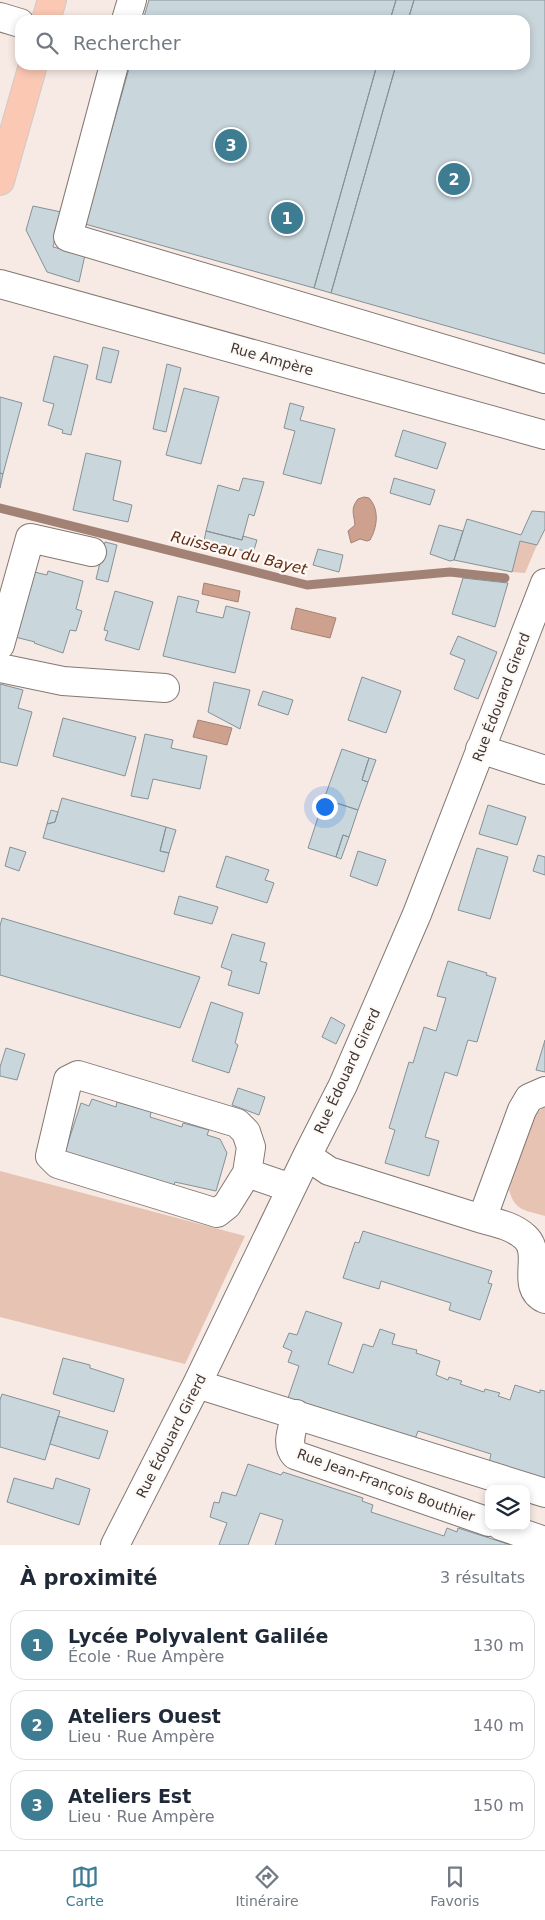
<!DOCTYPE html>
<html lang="fr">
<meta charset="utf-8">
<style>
:root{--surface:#fff;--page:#f6f6f7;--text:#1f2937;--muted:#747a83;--line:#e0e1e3;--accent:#3e7c92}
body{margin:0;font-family:"DejaVu Sans",sans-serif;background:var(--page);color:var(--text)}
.controls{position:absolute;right:15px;bottom:15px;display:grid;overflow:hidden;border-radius:10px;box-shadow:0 2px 8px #0003}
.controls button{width:45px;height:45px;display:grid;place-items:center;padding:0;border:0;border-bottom:1px solid var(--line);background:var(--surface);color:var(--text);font:25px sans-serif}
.you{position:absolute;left:324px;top:806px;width:18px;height:18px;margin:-12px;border:4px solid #fff;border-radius:50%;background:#1a73e8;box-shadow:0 0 0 8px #1a73e833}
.badge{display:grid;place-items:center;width:32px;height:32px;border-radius:50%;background:var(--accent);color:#fff;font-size:16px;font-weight:700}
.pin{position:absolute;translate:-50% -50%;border:2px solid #fff;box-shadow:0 1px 5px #0006}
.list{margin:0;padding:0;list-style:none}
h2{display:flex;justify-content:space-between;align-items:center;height:65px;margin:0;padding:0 20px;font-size:21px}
h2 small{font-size:16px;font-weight:400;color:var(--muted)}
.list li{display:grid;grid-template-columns:32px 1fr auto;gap:15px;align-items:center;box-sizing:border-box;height:70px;margin:0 10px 10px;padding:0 10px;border:1px solid var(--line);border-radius:15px}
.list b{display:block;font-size:19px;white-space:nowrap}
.list p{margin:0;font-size:16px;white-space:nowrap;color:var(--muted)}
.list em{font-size:16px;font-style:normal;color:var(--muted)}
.icon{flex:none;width:28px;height:28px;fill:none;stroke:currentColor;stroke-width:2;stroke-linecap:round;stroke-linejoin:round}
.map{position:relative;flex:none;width:545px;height:1545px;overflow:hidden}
.search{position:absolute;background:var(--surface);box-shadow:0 2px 8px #0003;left:15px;right:15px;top:15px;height:55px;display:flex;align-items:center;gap:12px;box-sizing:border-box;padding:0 18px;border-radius:15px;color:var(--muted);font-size:19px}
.sheet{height:305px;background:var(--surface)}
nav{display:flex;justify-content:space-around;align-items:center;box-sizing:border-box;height:70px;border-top:1px solid var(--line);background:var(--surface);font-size:14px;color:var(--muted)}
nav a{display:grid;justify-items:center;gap:2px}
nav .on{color:var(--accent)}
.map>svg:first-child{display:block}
</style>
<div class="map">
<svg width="545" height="1545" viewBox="0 0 545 1545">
<rect width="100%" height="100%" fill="#f7e9e4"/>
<path fill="#e7c3b3" d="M 520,541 L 537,545 L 525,573 L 512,572 Z
M 545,1107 L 545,1216 C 526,1210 515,1212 509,1190 L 528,1124 L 536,1113 Z
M 0,1171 L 245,1236 L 185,1364 L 0,1317 Z"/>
<path fill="#cda18e" stroke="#a28274" d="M 364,497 L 369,498 C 380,510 377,528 370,540 L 367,541 L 360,539 L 351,543 L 348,531 L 355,525 C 354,514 350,509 358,499 Z
M 204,583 L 240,591 L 238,602 L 202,594 Z
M 296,608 L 336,618 L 330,638 L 291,629 Z
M 198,720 L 232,728 L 227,745 L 193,737 Z"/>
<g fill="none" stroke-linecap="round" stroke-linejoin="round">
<path stroke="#a28274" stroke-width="9" d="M 0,508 L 307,585 L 450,572 L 505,578"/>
</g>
<path fill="#c9d6dc" stroke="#859297" d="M 149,0 L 396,0 L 390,20 L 143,20 Z
M 396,0 L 414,0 L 408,20 L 390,20 Z
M 414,0 L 545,0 L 545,354 L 331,293 L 396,65 L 525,65 L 525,20 L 408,20 Z
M 130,65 L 377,65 L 314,288 L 85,224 Z
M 377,65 L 396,65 L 331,293 L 314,288 Z
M 33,206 L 61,212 L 53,247 L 85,255 L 79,282 L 47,272 L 26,230 Z
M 103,347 L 119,351 L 111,383 L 96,379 Z
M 54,356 L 88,365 L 71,435 L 62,433 L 63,430 L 48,425 L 54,404 L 43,401 Z
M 167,364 L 181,368 L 166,432 L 153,429 Z
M 184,388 L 219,397 L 201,464 L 166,455 Z
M 0,397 L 22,403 L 3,474 L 0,473 Z
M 290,403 L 304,407 L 300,420 L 335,429 L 321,484 L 283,474 L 295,431 L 284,428 Z
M 403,430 L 446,443 L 437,469 L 395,456 Z
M 86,453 L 121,461 L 113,500 L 132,505 L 128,522 L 73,510 Z
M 0,473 L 3,474 L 0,488 Z
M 243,478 L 264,482 L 254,516 L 249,514 L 242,540 L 206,531 L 218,485 L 239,491 Z
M 394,478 L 435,490 L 430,505 L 390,493 Z
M 532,511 L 545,512 L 545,529 L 537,545 L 520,541 L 512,572 L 454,560 L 467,519 L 521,535 Z
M 439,525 L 463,531 L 454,560 L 450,561 L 430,554 Z
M 206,531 L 242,540 L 243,536 L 257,540 L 253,553 L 204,541 Z
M 105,542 L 117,545 L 108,582 L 96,579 Z
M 318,549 L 343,555 L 339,572 L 313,565 Z
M 30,571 L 47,575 L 48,571 L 83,581 L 76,609 L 82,611 L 76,631 L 70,630 L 63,653 L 34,643 L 35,642 L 11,636 Z
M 463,578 L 508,583 L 495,627 L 452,614 Z
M 115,591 L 153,602 L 139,650 L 105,640 L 108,631 L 104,630 Z
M 178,596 L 199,601 L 196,612 L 223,618 L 226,606 L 250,612 L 235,673 L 163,656 Z
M 458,636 L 497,652 L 478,699 L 454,689 L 465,660 L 450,654 Z
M 362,677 L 401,691 L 386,733 L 348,720 Z
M 214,682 L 250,690 L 240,729 L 208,712 Z
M 0,684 L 23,690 L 18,708 L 32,712 L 17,766 L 0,762 Z
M 263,691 L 293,700 L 288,715 L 258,705 Z
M 63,718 L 136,737 L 125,776 L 53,756 Z
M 145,734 L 173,740 L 171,748 L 207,756 L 200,789 L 153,779 L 148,799 L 131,796 Z
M 342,749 L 369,758 L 362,780 L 368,782 L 358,810 L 324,799 Z
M 369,758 L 376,760 L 368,782 L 362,780 Z
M 62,798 L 166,827 L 160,851 L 169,853 L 164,872 L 43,838 L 47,824 L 55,822 Z
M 324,799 L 358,810 L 349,837 L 343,835 L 336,857 L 308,848 Z
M 488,805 L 526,817 L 517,845 L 479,834 Z
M 51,810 L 58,812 L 55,822 L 47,824 Z
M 166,827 L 176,830 L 169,853 L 160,851 Z
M 343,835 L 349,837 L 341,859 L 336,857 Z
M 10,847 L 26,852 L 19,871 L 5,866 Z
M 477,848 L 508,857 L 490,919 L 458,910 Z
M 358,851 L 386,860 L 377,886 L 350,876 Z
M 538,855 L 545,857 L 545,875 L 533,871 Z
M 226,856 L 269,870 L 265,880 L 274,883 L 267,903 L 216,887 Z
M 179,896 L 218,907 L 212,924 L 174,914 Z
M 2,918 L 200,977 L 180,1028 L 0,975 L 0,926 Z
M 232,934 L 265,943 L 260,961 L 267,963 L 259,994 L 228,985 L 232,971 L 221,967 Z
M 448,961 L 487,973 L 486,975 L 496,978 L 477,1042 L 468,1040 L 457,1076 L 445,1072 L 425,1137 L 439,1141 L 429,1176 L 385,1163 L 395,1130 L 389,1128 L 409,1062 L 413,1063 L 424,1027 L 436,1031 L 446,998 L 437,996 Z
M 211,1002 L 243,1013 L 235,1043 L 238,1045 L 229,1073 L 192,1061 Z
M 331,1017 L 345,1025 L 336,1044 L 322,1037 Z
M 545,1040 L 545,1072 L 536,1070 Z
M 6,1048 L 25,1054 L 17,1080 L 0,1076 L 0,1067 Z
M 238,1088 L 265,1097 L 259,1115 L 232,1105 Z
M 92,1099 L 116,1107 L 117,1102 L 151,1112 L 150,1117 L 182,1127 L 183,1123 L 209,1130 L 207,1135 L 220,1139 L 227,1153 L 216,1191 L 175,1182 L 174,1185 L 135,1177 L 65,1152 L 81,1103 L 89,1106 Z
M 363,1231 L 492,1271 L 488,1283 L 492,1284 L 480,1320 L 449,1310 L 451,1303 L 381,1281 L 379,1289 L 343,1278 L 355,1242 L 359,1243 Z
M 306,1311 L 342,1323 L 328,1364 L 353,1373 L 363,1344 L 373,1347 L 380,1329 L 395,1334 L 392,1344 L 417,1350 L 416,1353 L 440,1361 L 436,1375 L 448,1380 L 449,1377 L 462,1381 L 460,1384 L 484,1392 L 485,1389 L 500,1393 L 498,1396 L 510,1400 L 515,1385 L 540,1393 L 540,1390 L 545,1391 L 545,1484 L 489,1463 L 491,1454 L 418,1431 L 415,1439 L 323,1413 L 324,1409 L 288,1398 L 299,1366 L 288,1362 L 292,1351 L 283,1347 L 289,1333 L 297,1335 Z
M 63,1358 L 90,1365 L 90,1368 L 124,1379 L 114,1412 L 53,1394 Z
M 2,1394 L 60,1411 L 45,1460 L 0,1447 L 0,1400 Z
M 58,1416 L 108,1431 L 99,1459 L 50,1444 Z
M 248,1464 L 281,1475 L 283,1472 L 363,1498 L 362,1501 L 373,1505 L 371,1512 L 444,1536 L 447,1528 L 457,1532 L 458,1528 L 511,1545 L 275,1545 L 283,1520 L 260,1513 L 248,1545 L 219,1545 L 227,1523 L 210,1517 L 214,1502 L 219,1503 L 222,1492 L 236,1496 Z
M 14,1478 L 53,1489 L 56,1478 L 90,1489 L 79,1525 L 7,1502 Z"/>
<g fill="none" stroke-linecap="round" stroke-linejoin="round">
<g stroke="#837872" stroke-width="30">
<path id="minor" d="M 0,17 L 20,23
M 126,20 L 132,0
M 114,65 L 68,237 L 545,379
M 0,284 L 545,435
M 0,645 L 30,538 L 92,552
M 0,668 L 63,681 L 165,688
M 480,749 L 545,770
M 78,1075 L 237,1123 L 246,1132 L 251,1147 L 247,1173 L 227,1205 L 217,1213 L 58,1164 L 50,1156 L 68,1080 Z
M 307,1156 L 329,1171 L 482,1219 L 522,1110 L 529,1098 L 545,1091
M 247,1173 L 291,1188
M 482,1219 C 497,1223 513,1226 525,1237 C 544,1254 519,1287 545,1299
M 197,1384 L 545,1493
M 296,1414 C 293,1428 285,1444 295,1455 L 489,1522
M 501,1526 L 545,1541
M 115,1545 L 197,1384 L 307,1156 L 343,1085 L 417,914 L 545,583"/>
</g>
<g stroke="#cdcbcb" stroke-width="30">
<path id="major" d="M 46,20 L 52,0
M 0,181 L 33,65"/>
</g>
<use href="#minor" stroke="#fff" stroke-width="28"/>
<use href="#major" stroke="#fac8b3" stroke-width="28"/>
</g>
<g text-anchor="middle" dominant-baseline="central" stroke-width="4.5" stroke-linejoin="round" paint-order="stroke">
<g font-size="14" fill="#3e3836" stroke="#fef9f6">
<text transform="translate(272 359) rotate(16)">Rue Ampère</text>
<text transform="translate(501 697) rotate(-69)">Rue Édouard Girerd</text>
<text transform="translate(347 1071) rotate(-65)">Rue Édouard Girerd</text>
<text transform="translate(171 1436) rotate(-63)">Rue Édouard Girerd</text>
<text transform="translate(386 1485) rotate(20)">Rue Jean-François Bouthier</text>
</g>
<g font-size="15" font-style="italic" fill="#632c0f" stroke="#fef9f6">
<text transform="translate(239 553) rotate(14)">Ruisseau du Bayet</text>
</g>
</g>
</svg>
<div class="controls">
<button><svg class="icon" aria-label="layers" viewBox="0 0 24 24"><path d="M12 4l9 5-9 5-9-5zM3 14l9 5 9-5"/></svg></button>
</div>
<div class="you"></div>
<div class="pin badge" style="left:287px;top:218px">1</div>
<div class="pin badge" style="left:454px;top:179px">2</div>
<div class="pin badge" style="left:231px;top:145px">3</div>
<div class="search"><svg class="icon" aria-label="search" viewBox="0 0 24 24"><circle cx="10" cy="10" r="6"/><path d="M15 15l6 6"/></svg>Rechercher</div>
</div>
<section class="sheet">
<h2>À proximité<small>3 résultats</small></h2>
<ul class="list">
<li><span class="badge">1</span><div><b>Lycée Polyvalent Galilée</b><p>École · Rue Ampère</p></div><em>130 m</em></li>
<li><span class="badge">2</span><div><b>Ateliers Ouest</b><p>Lieu · Rue Ampère</p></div><em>140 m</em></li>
<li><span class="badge">3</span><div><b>Ateliers Est</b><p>Lieu · Rue Ampère</p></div><em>150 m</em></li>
</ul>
</section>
<nav>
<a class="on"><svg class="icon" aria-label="map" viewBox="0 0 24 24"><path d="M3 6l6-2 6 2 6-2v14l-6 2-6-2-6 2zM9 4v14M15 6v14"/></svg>Carte</a>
<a><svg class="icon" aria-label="directions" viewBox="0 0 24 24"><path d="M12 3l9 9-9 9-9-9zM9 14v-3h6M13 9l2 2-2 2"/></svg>Itinéraire</a>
<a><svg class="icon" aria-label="saved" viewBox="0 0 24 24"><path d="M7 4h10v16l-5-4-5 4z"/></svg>Favoris</a>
</nav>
